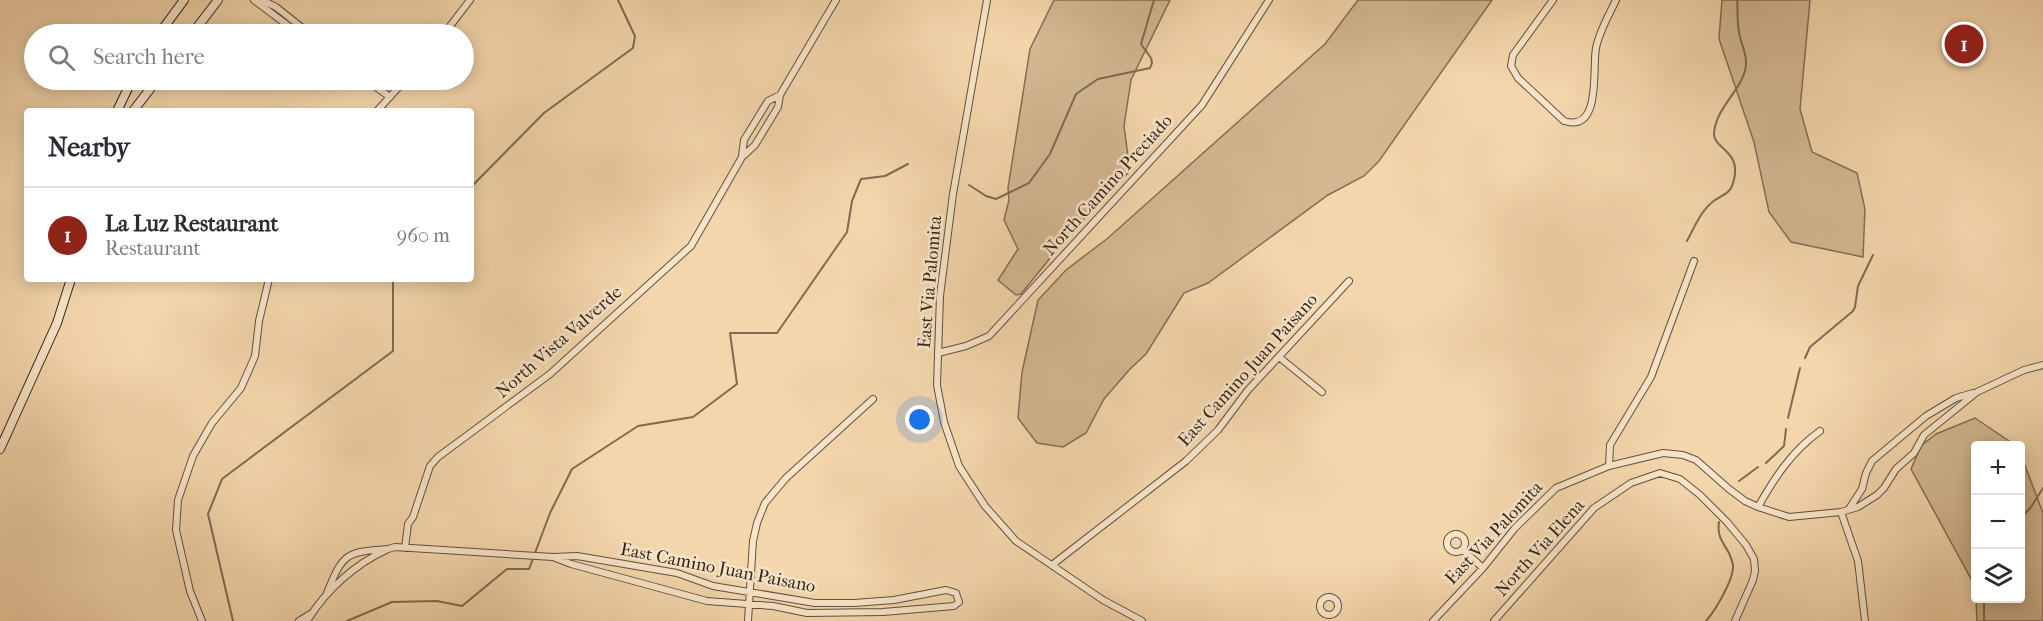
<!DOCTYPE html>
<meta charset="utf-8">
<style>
:root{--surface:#fff;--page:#f2f2f3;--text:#2b2b33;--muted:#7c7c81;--line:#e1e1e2;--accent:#8f2418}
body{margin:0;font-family:"IM FELL French Canon",serif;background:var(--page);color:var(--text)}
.controls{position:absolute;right:18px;bottom:18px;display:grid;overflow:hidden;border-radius:6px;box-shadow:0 3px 15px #0003}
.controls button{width:54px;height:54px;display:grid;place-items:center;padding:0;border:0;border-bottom:2px solid var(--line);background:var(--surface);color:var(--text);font:30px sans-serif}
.you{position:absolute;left:920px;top:420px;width:21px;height:21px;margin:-15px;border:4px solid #fff;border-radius:50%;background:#1a73e8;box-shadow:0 0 0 9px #1a73e833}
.badge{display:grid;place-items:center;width:39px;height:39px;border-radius:50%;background:var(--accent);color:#fff;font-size:20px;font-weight:700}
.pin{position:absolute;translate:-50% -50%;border:3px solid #fff;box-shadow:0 2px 6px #0006}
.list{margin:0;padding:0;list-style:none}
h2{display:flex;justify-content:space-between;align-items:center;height:78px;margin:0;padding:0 24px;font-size:26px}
h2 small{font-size:20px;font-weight:400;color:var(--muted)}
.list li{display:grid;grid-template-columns:39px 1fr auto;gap:18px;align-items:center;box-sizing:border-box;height:96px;padding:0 24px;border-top:2px solid var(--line)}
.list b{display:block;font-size:22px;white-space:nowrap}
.list p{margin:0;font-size:20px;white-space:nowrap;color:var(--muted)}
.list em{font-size:20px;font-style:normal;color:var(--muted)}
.icon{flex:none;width:33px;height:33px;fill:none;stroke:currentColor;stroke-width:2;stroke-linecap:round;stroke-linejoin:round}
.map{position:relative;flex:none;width:2043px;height:621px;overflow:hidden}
.search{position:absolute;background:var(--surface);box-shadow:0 3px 15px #0003;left:24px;top:24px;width:450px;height:66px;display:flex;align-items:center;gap:15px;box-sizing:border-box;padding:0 21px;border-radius:33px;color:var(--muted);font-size:22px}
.panel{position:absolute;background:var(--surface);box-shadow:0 3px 15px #0003;left:24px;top:108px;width:450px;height:174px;border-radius:6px}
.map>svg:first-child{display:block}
</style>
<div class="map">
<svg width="2043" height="621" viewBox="0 0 2043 621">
<rect width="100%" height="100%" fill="#f4d6ac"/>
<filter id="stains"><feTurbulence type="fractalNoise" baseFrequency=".00333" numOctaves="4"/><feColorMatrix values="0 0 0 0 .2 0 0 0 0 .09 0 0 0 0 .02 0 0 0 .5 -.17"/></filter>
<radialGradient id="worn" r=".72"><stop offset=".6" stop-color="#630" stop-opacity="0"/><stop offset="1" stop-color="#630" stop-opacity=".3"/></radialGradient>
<path fill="#d3b892" stroke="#826e54" stroke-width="1.5" d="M 1054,0 L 1170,0 L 1131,80 L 1124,126 L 1130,171 L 1068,236 L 1021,294 L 1016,295 L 998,280 L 1018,249 L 1004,220 L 1009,200 L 1008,188 L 1030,49 Z
M 1358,0 L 1492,0 L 1379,161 L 1364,176 L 1328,195 L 1208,283 L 1184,293 L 1146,354 L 1130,369 L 1104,399 L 1086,433 L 1063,447 L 1037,443 L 1018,418 L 1022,372 L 1038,300 L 1066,270 L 1108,238 L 1325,44 Z
M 1722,0 L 1810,0 L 1800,109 L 1812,152 L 1857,173 L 1865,209 L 1863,257 L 1791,242 L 1769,212 L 1754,142 L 1719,39 Z
M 1975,418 L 2015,445 L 1976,446 L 1975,586 L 1911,469 L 1921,446 L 1936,434 Z
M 2021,455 L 2043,513 L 2043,621 L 1977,621 L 1976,599 L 2020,598 Z"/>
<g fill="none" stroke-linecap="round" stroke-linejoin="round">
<path stroke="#7e6b51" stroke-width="2" d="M 969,185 L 986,196 L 996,199 L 1029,183 L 1050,154 L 1076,94 L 1098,79 L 1150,68 L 1152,63 L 1151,58 L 1141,44 L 1154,0
M 471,187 L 544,113 L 633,48 L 635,36 L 618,0
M 1687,241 C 1695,226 1701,210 1715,200 C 1721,196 1730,193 1732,186 C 1745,151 1714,150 1714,134 C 1715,107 1745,88 1746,64 C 1747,53 1740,42 1739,32 C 1737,22 1738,11 1737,0
M 1805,358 L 1810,347 L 1853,311 L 1855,307 L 1858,286 L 1873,255
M 1788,418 L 1800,368
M 1766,463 L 1784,446 L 1786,429
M 1739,481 L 1758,467
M 2020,519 L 2031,507 L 2043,488
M 1984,598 L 1984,621
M 233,621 L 208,514 L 222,479 L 393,351 L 393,279
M 347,621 L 392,602 L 437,601 L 462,606 L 507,569 L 529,569 L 550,513 L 572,469 L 638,426 L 693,417 L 737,384 L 730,333 L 777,333 L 847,232 L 852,201 L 861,179 L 885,176 L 908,164
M 1706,621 C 1715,611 1734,579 1733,566 C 1733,562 1730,556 1729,553 C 1722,541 1717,536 1719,522"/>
<g stroke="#62513c" stroke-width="8">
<path id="minor" d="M 254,0 L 299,34
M 262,0 L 276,7 L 310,34
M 987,0 L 953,194 L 940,296 L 937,385 L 944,422 L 959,466 L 985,506 L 1016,541 L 1103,600 L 1142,621
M 1553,0 L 1513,55 L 1511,66 L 1518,78 L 1564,121 C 1602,133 1592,69 1596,48 C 1599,32 1609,15 1616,0
M 444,34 L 470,0
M 366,80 L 390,97
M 377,111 L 405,80
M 742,156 L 744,140 L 768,101 L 780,95
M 938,353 L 966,346 L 989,336 L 1202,105 L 1269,0
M 1279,357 L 1322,392
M 1609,466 L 1610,445 L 1651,377 L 1694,261
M 1758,507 C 1775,477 1792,451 1820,431
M 1849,509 L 1862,489 L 1866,473 L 1872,461 L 1926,416 L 1956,398 L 1973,393
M 1841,512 L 1858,561 L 1865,621
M1447 543a9 9 0 1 1 18 0a9 9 0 1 1-18 0Z
M 405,548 L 408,524 L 413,517 L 430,466 L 438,457 L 550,374 L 691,246 L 742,157 L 755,145 L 778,107 L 780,95 L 836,0
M 388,549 L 395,547 L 553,557 L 577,556 L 677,573 L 713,586 L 815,603 L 854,603 L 894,600 L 946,590 L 956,593 L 959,602 L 954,606 L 883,612 L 807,613 L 773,606 L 707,601 L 571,564 L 553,557
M 1463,550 L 1483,568
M 1052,565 L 1186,461 L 1218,430 L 1248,390 L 1349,281
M1320 606a9 9 0 1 1 18 0a9 9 0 1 1-18 0Z
M 202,621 L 190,591 L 176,530 L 178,500 L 193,456 L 212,423 L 241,388 L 255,356 L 259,321 L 269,279
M 299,621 L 312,613
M 307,621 C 326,590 355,564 388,549 C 346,552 343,553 327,593
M 748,621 L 753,541 L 757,523 L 765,503 L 786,478 L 873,399
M 1433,621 L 1483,568 L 1515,528 L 1556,488 L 1609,466 L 1663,453 L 1683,455 L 1696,460 L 1729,489 L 1745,501 L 1758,507 L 1789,517 L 1841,512 L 1858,507 L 1877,495 L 1884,488 L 1896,469 L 1914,453 L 1924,435 L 1977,392 L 2024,370 L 2043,365
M 1494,621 L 1594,508 L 1631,483 L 1660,473 L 1680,479 L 1700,495 L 1727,522 L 1746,545 L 1754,559 L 1755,571 L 1753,580 L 1735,621"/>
</g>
<g stroke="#312516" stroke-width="10">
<path id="secondary" d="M 159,34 L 184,0
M 192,34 L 218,0
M 117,111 L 132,80
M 133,111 L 157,80
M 0,449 L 57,323 L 71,279"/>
</g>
<use href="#minor" stroke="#f8e4c9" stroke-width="6"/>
<use href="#secondary" stroke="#f8e4c9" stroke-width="8"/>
</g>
<g text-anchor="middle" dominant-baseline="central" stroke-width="5" stroke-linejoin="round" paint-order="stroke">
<g font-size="18" fill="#312516" stroke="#f8e4c9">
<text transform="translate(1108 185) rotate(-48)">North Camino Preciado</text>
<text transform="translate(930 282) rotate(-85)">East Via Palomita</text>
<text transform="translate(559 342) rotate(-41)">North Vista Valverde</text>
<text transform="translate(1248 370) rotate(-48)">East Camino Juan Paisano</text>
<text transform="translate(1494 533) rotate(-47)">East Via Palomita</text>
<text transform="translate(1540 548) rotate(-48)">North Via Elena</text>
<text transform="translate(718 568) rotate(11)">East Camino Juan Paisano</text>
</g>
</g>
<rect width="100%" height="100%" filter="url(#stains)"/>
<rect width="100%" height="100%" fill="url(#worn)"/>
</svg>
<div class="controls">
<button>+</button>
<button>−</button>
<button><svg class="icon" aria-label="layers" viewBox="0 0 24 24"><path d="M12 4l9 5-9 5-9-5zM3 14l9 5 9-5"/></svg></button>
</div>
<div class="you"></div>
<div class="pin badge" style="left:1964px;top:44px">1</div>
<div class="search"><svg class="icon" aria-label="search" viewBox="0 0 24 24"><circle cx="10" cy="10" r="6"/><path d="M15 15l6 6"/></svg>Search here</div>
<section class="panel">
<h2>Nearby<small></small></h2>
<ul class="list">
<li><span class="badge">1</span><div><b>La Luz Restaurant</b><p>Restaurant</p></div><em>960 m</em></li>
</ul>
</section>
</div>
